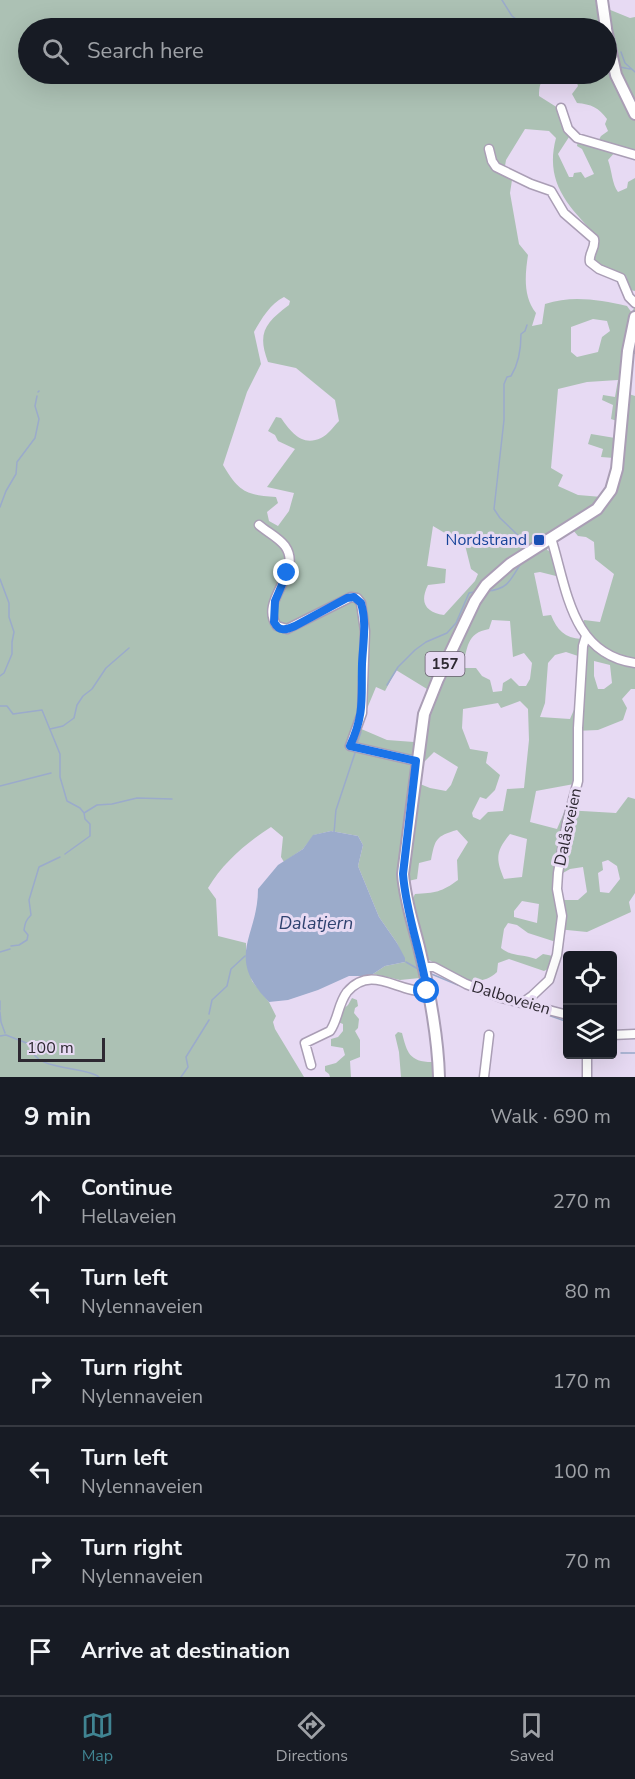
<!DOCTYPE html>
<meta charset="utf-8">
<style>
:root{--surface:#171b24;--page:#20242c;--text:#f1f3f6;--muted:#9ea1a6;--line:#363941;--accent:#408492}
body{margin:0;font-family:"Nunito Sans",sans-serif;background:var(--page);color:var(--text)}
.controls{position:absolute;right:18px;bottom:18px;display:grid;overflow:hidden;border-radius:6px;box-shadow:0 6px 24px #0002}
.controls button{width:54px;height:54px;display:grid;place-items:center;padding:0;border:0;border-bottom:2px solid var(--line);background:var(--surface);color:var(--text);font:30px sans-serif}
.scale{position:absolute;left:18px;bottom:15px;width:87px;box-sizing:border-box;padding-left:6px;border:3px solid #2e2932;border-top:0;font-size:16px;line-height:21px;white-space:nowrap;color:#2e2932;-webkit-text-stroke:4px #e7daf3;paint-order:stroke}
.stop{position:absolute;width:18px;height:18px;margin:-14px;border:4px solid #1a73e8;border-radius:50%;background:#fff}
.stop.end{background:#1a73e8;border-color:#fff;box-shadow:0 2px 6px #0008}
.list{margin:0;padding:0;list-style:none}
h2{display:flex;justify-content:space-between;align-items:center;height:78px;margin:0;padding:0 24px;font-size:26px}
h2 small{font-size:20px;font-weight:400;color:var(--muted)}
.list li{display:grid;grid-template-columns:39px 1fr auto;gap:18px;align-items:center;box-sizing:border-box;height:90px;padding:0 24px;border-top:2px solid var(--line)}
.list b{display:block;font-size:22px;white-space:nowrap}
.list p{margin:0;font-size:20px;white-space:nowrap;color:var(--muted)}
.list em{font-size:20px;font-style:normal;color:var(--muted)}
.icon{flex:none;width:33px;height:33px;fill:none;stroke:currentColor;stroke-width:2;stroke-linecap:round;stroke-linejoin:round}
.map{position:relative;flex:none;width:635px;height:1077px;overflow:hidden}
.search{position:absolute;background:var(--surface);box-shadow:0 6px 24px #0002;left:18px;right:18px;top:18px;height:66px;display:flex;align-items:center;gap:15px;box-sizing:border-box;padding:0 21px;border-radius:33px;color:var(--muted);font-size:22px}
.sheet{height:618px;background:var(--surface)}
nav{display:flex;justify-content:space-around;align-items:center;box-sizing:border-box;height:84px;border-top:2px solid var(--line);background:var(--surface);font-size:16px;color:var(--muted)}
nav a{display:grid;justify-items:center;gap:3px}
nav .on{color:var(--accent)}
.map>svg:first-child{display:block}
</style>
<div class="map">
<svg width="635" height="1077" viewBox="0 0 635 1077">
<rect width="100%" height="100%" fill="#e7daf3"/>
<path fill="#acc1b4" fill-rule="evenodd" d="M 0,0 L 606,0 L 608,9 L 630,18 L 635,17 L 635,153 L 616,151 L 608,160 C 612,171 612,184 618,192 L 627,188 L 628,182 L 635,178 L 635,291 L 630,290 L 626,276 L 603,266 L 593,259 L 598,247 L 598,237 C 569,207 544,183 556,138 L 549,131 L 525,129 L 506,160 L 504,172 L 512,180 L 510,193 L 519,244 L 528,255 C 525,275 523,297 536,313 L 532,326 L 542,324 L 545,304 C 573,295 599,300 627,306 L 632,313 L 635,305 L 635,354 L 632,354 L 629,394 L 635,396 L 635,689 L 631,689 L 622,699 L 627,708 L 623,720 L 598,730 L 574,731 L 576,776 L 574,784 L 536,791 L 530,822 L 557,829 L 565,810 L 616,813 L 628,797 L 635,799 L 635,893 L 629,902 L 631,912 L 587,932 L 557,929 L 556,942 L 528,933 L 517,925 L 508,923 L 504,929 L 501,948 C 512,957 522,954 536,959 L 543,954 L 553,956 L 552,967 L 544,971 L 509,959 L 498,963 L 497,972 C 475,993 447,971 426,958 L 417,960 L 420,978 L 400,980 L 373,974 L 385,966 L 405,962 L 397,943 L 379,917 L 358,866 L 363,845 L 358,836 L 331,831 L 314,835 L 303,849 L 284,862 L 281,857 L 283,837 L 271,827 C 246,843 223,863 208,888 L 216,899 L 218,936 L 246,943 L 246,956 L 252,981 L 269,1002 L 276,1016 L 273,1022 L 275,1029 L 304,1077 L 0,1077 ZM 28,28 L 606,28 L 606,74 L 28,74 ZM 549,74 L 576,80 L 578,86 L 572,94 L 577,103 C 591,104 599,108 607,119 L 605,124 L 608,131 L 601,136 L 596,145 L 578,140 L 577,146 L 582,149 L 594,174 L 585,178 L 581,172 L 574,173 L 573,177 L 569,177 L 558,154 L 569,137 L 558,108 L 539,96 C 539,87 540,79 549,74 ZM 284,297 L 290,301 L 289,305 C 265,323 257,333 268,362 L 296,368 L 335,400 L 339,421 C 334,426 328,435 321,438 C 302,447 291,432 281,418 L 276,417 L 268,431 L 275,435 L 278,441 L 295,449 L 267,487 L 294,493 L 289,511 L 278,526 L 269,521 L 267,512 L 278,503 L 276,497 C 246,495 239,492 223,465 L 247,392 L 261,364 L 254,332 C 261,319 271,303 284,297 ZM 593,319 L 607,321 L 610,331 L 602,337 L 598,352 L 577,357 L 571,352 L 571,327 ZM 618,380 L 615,397 L 603,395 L 602,400 L 613,405 L 611,419 L 617,421 L 615,438 L 591,434 L 588,444 L 603,449 L 601,457 L 614,458 L 610,482 L 602,497 L 578,495 L 558,486 L 563,475 L 551,468 L 558,389 L 587,382 ZM 433,526 L 465,545 L 471,569 L 478,574 L 475,581 L 444,615 C 426,612 419,603 428,585 L 445,583 L 446,569 L 427,566 ZM 573,530 L 578,536 L 586,537 L 594,542 L 595,559 L 614,574 L 600,622 L 584,620 L 581,639 C 565,638 557,630 551,615 L 543,616 L 534,573 L 540,572 L 556,576 L 559,574 L 552,552 L 547,550 L 548,546 ZM 492,620 L 510,621 L 513,657 L 524,653 L 532,663 L 530,679 L 526,686 L 519,686 L 511,678 L 503,683 L 502,691 L 493,692 L 490,680 L 482,676 L 476,668 L 462,668 C 468,648 466,633 489,629 ZM 566,652 L 584,658 L 576,705 L 570,719 L 540,717 L 545,703 L 548,663 L 555,655 ZM 594,661 L 610,665 L 612,683 L 604,689 L 598,689 L 594,676 ZM 396,670 L 427,689 L 418,712 L 414,742 L 387,740 L 359,728 L 376,687 L 385,691 ZM 520,701 L 528,709 L 529,740 L 524,788 L 507,789 L 503,811 L 488,812 L 480,820 L 473,817 L 472,813 L 480,797 L 486,799 L 495,790 L 500,775 L 486,763 L 488,752 L 470,749 L 462,728 L 463,709 L 498,703 L 501,708 ZM 434,752 L 458,767 L 451,785 L 446,791 L 430,788 L 420,784 L 420,766 ZM 457,830 L 468,842 L 457,860 L 458,880 C 442,892 435,893 415,894 L 411,902 L 408,881 L 417,879 L 419,863 L 431,860 C 435,839 436,836 457,830 ZM 510,834 L 527,839 L 522,877 L 504,879 C 496,859 495,852 510,834 ZM 608,860 L 617,866 L 620,879 L 609,893 L 600,892 L 598,873 L 603,870 L 602,862 ZM 583,867 L 587,892 L 578,900 L 557,900 L 554,878 L 570,869 ZM 522,901 L 539,904 L 537,923 L 514,917 L 514,911 Z
M 352,998 L 357,1000 L 358,1006 L 355,1008 L 354,1013 L 359,1019 L 358,1028 L 355,1031 L 360,1040 L 360,1057 L 350,1061 L 351,1077 L 330,1077 L 329,1074 L 325,1071 L 325,1066 L 336,1063 L 345,1055 L 343,1048 L 331,1046 L 331,1039 L 338,1037 L 343,1031 L 343,1024 L 338,1022 L 341,1011 L 348,1005 Z
M 398,1032 L 402,1033 C 407,1052 409,1062 432,1062 L 434,1077 L 401,1077 L 399,1052 L 395,1035 Z"/>
<path fill="#9babcb" d="M 331,831 L 358,836 L 363,845 L 358,866 L 379,917 L 397,943 L 405,958 L 405,962 L 385,966 L 373,974 L 366,976 L 349,976 L 318,990 L 288,1000 L 269,1002 C 224,956 258,938 258,889 L 278,865 L 303,849 L 313,835 Z"/>
<g fill="none" stroke-linecap="round" stroke-linejoin="round">
<path stroke="#9babcb" stroke-width="1.5" d="M 502,0 L 512,16 L 528,28
M 621,52 L 625,63 L 635,72
M 606,64 L 608,64
M 620,67 L 630,69
M 38,392 L 39,391
M 0,507 L 6,491 L 16,474 L 17,462 L 35,438 L 39,419 L 35,406 L 37,396
M 524,548 L 524,541 L 500,518 L 494,509 L 504,420 L 504,384 L 507,377 L 511,376 C 518,365 521,348 521,334 L 525,331 L 527,325
M 0,579 L 9,603 L 9,617 L 14,632 L 12,642 L 12,654 L 4,673 L 0,676
M 487,591 C 508,590 511,579 521,563
M 387,685 L 398,667 L 415,650 L 426,642 L 447,633 L 456,623 L 469,593 L 474,592
M 0,706 L 7,706 L 13,714 L 42,710 L 60,754 L 60,777 L 67,801 L 80,808 L 84,813 L 85,819 L 90,824 L 90,836 L 65,854
M 50,729 L 63,726 L 74,718 L 77,705 L 83,696 L 92,689 L 106,668 L 129,648
M 357,744 L 361,732
M 0,786 L 51,773
M 84,813 L 97,805 L 112,804 L 137,798 L 172,799
M 334,832 C 335,825 335,818 336,810 L 356,750
M 11,946 L 19,945 L 27,940 L 28,935 L 24,930 C 25,923 26,920 31,915 L 29,900 L 39,867 L 60,857
M 0,952 L 10,949
M 406,962 L 418,969
M 429,973 L 458,985
M 0,1001 L 0,1010
M 0,1012 L 1,1022 L 5,1033
M 542,1013 L 568,1022
M 209,1014 L 212,1000 L 227,986 L 231,969 L 245,956
M 0,1036 L 6,1035 L 29,1044 L 32,1046 C 30,1071 86,1066 99,1077
M 621,1053 L 635,1053
M 181,1077 L 188,1067 L 186,1057 L 209,1020"/>
<g stroke="#aa9eb5" stroke-width="11">
<path id="minor" d="M 561,108 L 568,129 L 577,138 L 635,155
M 489,149 L 492,161 L 496,167 L 531,184 L 551,191 L 564,213 L 594,239 C 596,248 588,254 590,262 L 599,269 L 621,278 L 629,297 L 635,303
M 259,525 C 267,532 278,537 285,546 C 304,573 258,600 277,626 L 287,629 L 351,597 L 357,598 L 361,603 L 365,631 L 362,713 L 350,746 L 416,761
M 551,538 C 567,589 571,654 635,663
M 423,967 L 434,967 L 466,984 L 502,998 L 568,1015
M 522,1003 L 532,996 L 549,980 L 557,955 L 562,916 L 557,889 L 558,873 L 567,822 L 578,781 L 578,728 L 583,646 L 586,636
M 612,1035 L 635,1034
M 587,1054 L 587,1077
M 311,1065 L 305,1043 L 330,1031 C 338,1020 338,1004 347,992 C 372,963 399,994 427,991
M 484,1077 L 489,1035"/>
</g>
<g stroke="#aa9eb5" stroke-width="14">
<path id="major" d="M 602,0 L 606,28
M 606,29 L 616,75 L 635,114
M 439,1077 C 438,1038 428,985 419,947 C 413,923 405,900 403,874 L 424,714 L 438,679 L 475,601 L 486,585 L 510,564 L 597,509 L 611,490 L 617,469 L 628,351 L 635,317"/>
</g>
<use href="#minor" stroke="#fff" stroke-width="8"/>
<use href="#major" stroke="#fff" stroke-width="10"/>
</g>
<g fill="none" stroke-linecap="round" stroke-linejoin="round">
<path stroke="#1a73e8" stroke-width="8" d="M 287,573 L 275,601 L 274,622 C 279,632 286,630 295,626 L 347,598 L 354,597 L 361,603 C 367,623 363,643 362,664 C 361,698 365,713 350,746 L 416,761 L 403,874 C 406,914 421,952 427,991"/>
</g>
<rect fill="#1a4fb4" stroke="#e7daf3" stroke-width="2" x="533" y="534" width="12" height="12" rx="3"/>
<g text-anchor="middle" dominant-baseline="central" stroke-width="6" stroke-linejoin="round" paint-order="stroke">
<rect fill="#e7daf3" stroke="#665e6c" stroke-width="1.5" x="425.5" y="652" width="39" height="24" rx="4.5"/>
<g font-size="15" font-weight="bold" fill="#2e2932">
<text x="445" y="664">157</text>
</g>
<g font-size="16" fill="#164399" stroke="#e7daf3" text-anchor="end">
<text x="527" y="540">Nordstrand</text>
</g>
<g font-size="16" fill="#2e2932" stroke="#e7daf3">
<text transform="translate(568 827) rotate(-78)">Dalåsveien</text>
<text transform="translate(511 998) rotate(17)">Dalboveien</text>
</g>
<g font-size="18" font-style="italic" fill="#2f426f" stroke="#e7daf3">
<text x="316" y="923">Dalatjern</text>
</g>
</g>
</svg>
<div class="controls">
<button><svg class="icon" aria-label="locate" viewBox="0 0 24 24"><circle cx="12" cy="12" r="6"/><path d="M12 2v4M12 18v4M2 12h4M18 12h4"/></svg></button>
<button><svg class="icon" aria-label="layers" viewBox="0 0 24 24"><path d="M12 4l9 5-9 5-9-5zM3 14l9 5 9-5"/></svg></button>
</div>
<div class="scale">100 m</div>
<div class="stop" style="left:427px;top:991px"></div>
<div class="stop end" style="left:287px;top:573px"></div>
<div class="search"><svg class="icon" aria-label="search" viewBox="0 0 24 24"><circle cx="10" cy="10" r="6"/><path d="M15 15l6 6"/></svg>Search here</div>
</div>
<section class="sheet">
<h2>9 min<small>Walk · 690 m</small></h2>
<ul class="list">
<li><svg class="icon" aria-label="ahead" viewBox="0 0 24 24"><path d="M12 20V5M6 11l6-6 6 6"/></svg><div><b>Continue</b><p>Hellaveien</p></div><em>270 m</em></li>
<li><svg class="icon" aria-label="left" viewBox="0 0 24 24"><path d="M17 20v-9H6M10 6l-5 5 5 5"/></svg><div><b>Turn left</b><p>Nylennaveien</p></div><em>80 m</em></li>
<li><svg class="icon" aria-label="right" viewBox="0 0 24 24"><path d="M7 20v-9h11M14 6l5 5-5 5"/></svg><div><b>Turn right</b><p>Nylennaveien</p></div><em>170 m</em></li>
<li><svg class="icon" aria-label="left" viewBox="0 0 24 24"><path d="M17 20v-9H6M10 6l-5 5 5 5"/></svg><div><b>Turn left</b><p>Nylennaveien</p></div><em>100 m</em></li>
<li><svg class="icon" aria-label="right" viewBox="0 0 24 24"><path d="M7 20v-9h11M14 6l5 5-5 5"/></svg><div><b>Turn right</b><p>Nylennaveien</p></div><em>70 m</em></li>
<li><svg class="icon" aria-label="arrive" viewBox="0 0 24 24"><path d="M6 21V4h12l-3 4 3 4H6"/></svg><div><b>Arrive at destination</b></div></li>
</ul>
</section>
<nav>
<a class="on"><svg class="icon" aria-label="map" viewBox="0 0 24 24"><path d="M3 6l6-2 6 2 6-2v14l-6 2-6-2-6 2zM9 4v14M15 6v14"/></svg>Map</a>
<a><svg class="icon" aria-label="directions" viewBox="0 0 24 24"><path d="M12 3l9 9-9 9-9-9zM9 14v-3h6M13 9l2 2-2 2"/></svg>Directions</a>
<a><svg class="icon" aria-label="saved" viewBox="0 0 24 24"><path d="M7 4h10v16l-5-4-5 4z"/></svg>Saved</a>
</nav>
